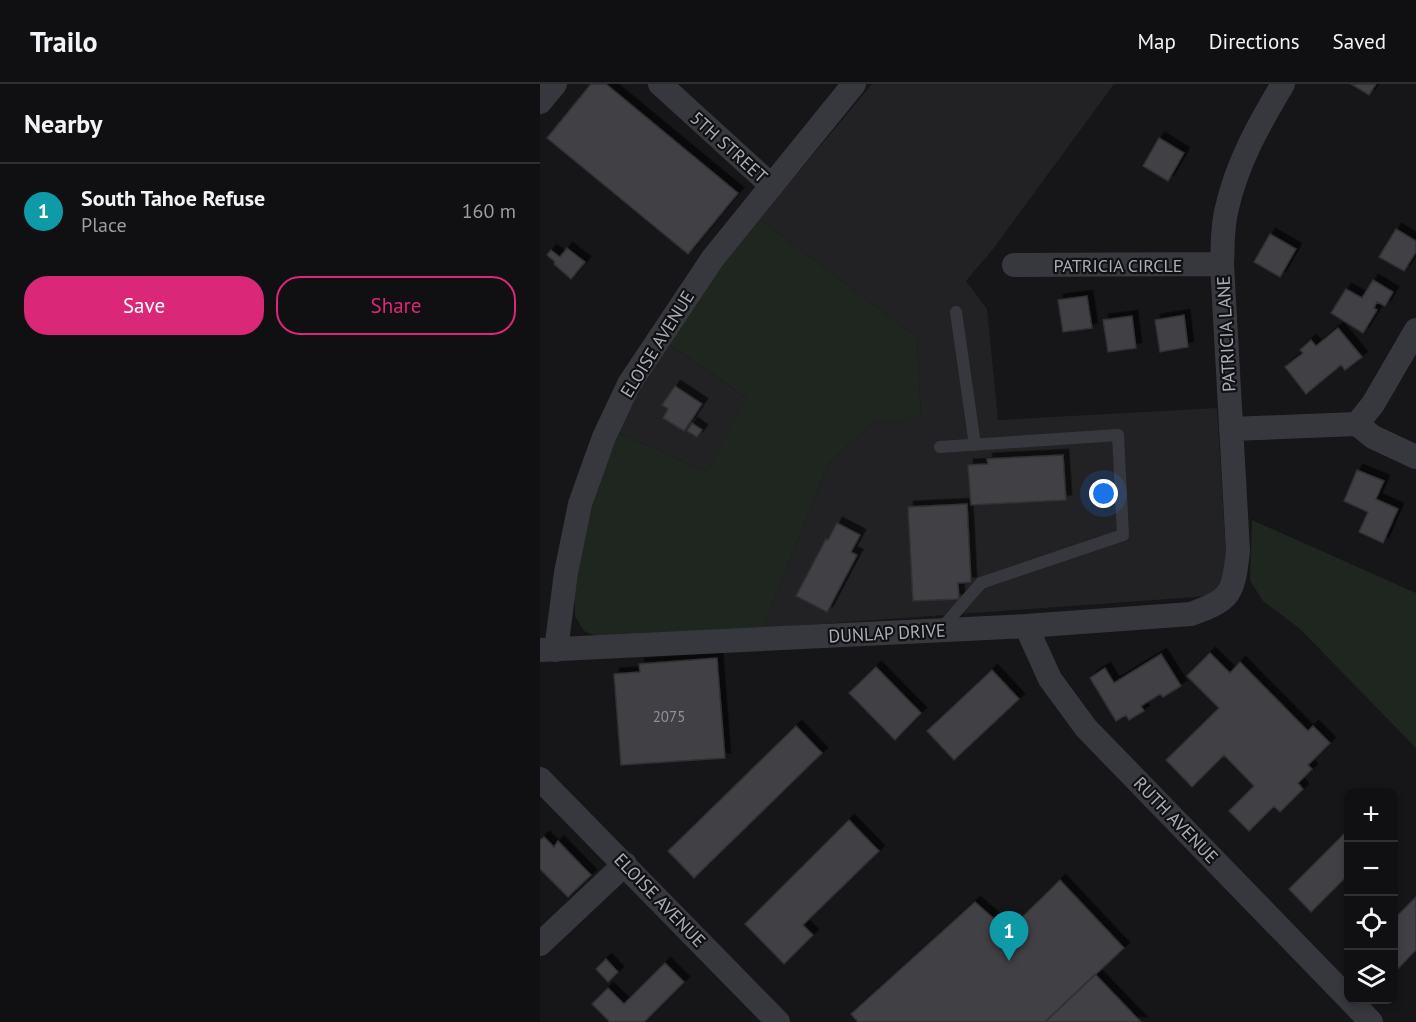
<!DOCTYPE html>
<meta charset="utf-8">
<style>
:root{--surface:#101012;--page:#1e1e20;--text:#f1f3f6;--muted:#9c9d9f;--line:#303032;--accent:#db2777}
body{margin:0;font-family:"PT Sans",sans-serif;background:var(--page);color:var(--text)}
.controls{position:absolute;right:18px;bottom:18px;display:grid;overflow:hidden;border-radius:12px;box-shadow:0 3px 9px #0003}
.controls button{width:54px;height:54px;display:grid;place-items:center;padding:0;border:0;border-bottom:2px solid var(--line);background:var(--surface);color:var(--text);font:30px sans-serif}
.you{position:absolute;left:564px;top:410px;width:21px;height:21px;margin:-15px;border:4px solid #fff;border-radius:50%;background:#1a73e8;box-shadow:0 0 0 9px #1a73e833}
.badge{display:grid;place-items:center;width:39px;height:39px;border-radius:50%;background:var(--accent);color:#fff;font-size:20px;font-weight:700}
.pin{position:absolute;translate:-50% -50px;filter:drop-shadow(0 2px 3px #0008)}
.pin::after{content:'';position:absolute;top:32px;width:21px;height:18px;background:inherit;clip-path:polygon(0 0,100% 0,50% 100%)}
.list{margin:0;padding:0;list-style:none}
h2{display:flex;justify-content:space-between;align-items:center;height:78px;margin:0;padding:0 24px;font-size:26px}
h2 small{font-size:20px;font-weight:400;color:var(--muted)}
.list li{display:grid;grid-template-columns:39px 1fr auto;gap:18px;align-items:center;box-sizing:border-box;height:96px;padding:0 24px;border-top:2px solid var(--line)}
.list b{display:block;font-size:22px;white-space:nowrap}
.list p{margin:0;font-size:20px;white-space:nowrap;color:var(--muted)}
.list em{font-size:20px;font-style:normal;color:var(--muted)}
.actions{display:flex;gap:12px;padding:18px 24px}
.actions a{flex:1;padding:14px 0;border:2px solid var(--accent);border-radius:24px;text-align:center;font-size:21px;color:var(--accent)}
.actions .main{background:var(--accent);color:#fff}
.icon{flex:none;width:33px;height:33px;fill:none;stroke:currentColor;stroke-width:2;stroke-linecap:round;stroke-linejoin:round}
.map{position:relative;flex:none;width:876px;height:938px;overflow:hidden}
header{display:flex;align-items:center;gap:36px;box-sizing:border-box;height:84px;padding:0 30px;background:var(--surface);border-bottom:2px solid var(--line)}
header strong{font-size:28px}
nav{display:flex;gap:33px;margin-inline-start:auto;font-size:21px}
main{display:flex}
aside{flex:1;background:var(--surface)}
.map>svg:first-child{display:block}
</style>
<header>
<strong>Trailo</strong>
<nav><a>Map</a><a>Directions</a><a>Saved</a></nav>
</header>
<main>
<aside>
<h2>Nearby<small></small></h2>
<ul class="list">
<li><span class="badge" style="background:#0f9aa8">1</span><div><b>South Tahoe Refuse</b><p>Place</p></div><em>160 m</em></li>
</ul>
<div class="actions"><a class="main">Save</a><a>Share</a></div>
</aside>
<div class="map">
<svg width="876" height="938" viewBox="0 0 876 938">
<defs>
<filter id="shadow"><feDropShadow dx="5.5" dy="-5.5" stdDeviation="0" flood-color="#0009"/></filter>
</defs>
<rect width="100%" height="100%" fill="#161618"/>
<path fill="#222225" d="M 332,0 L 574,0 L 453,165 L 426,197 L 447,225 L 458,336 L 677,324 L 686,470 L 684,496 L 673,510 L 656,513 L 223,544 L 288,380 L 334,337 L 381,333 L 377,254 L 219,135 Z
M 129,260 L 208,315 L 167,388 L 79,349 L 99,305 Z"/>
<path fill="#1e261f" d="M 219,135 L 377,254 L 381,334 L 334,337 L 288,380 L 223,544 L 58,553 L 44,547 L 35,532 L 35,511 L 44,453 L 57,402 L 79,349 L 167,388 L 207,314 L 129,260 L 191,168 Z
M 712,436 L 876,509 L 876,664 L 759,544 L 723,517 L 710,497 Z"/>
<path fill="#404145" stroke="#303034" stroke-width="1.5" filter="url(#shadow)" d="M 51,0 L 66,0 L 198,109 L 148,170 L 7,54 Z
M 811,0 L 836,0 L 829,11 Z
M 619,54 L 644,69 L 628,97 L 603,82 Z
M 856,145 L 876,157 L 876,168 L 864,187 L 839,173 Z
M 730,150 L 756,165 L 740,193 L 714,178 Z
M 27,164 L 45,178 L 31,195 L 14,180 L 15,178 L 7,171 L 11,166 L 20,173 Z
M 833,196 L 853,208 L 845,222 L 837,218 L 834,224 L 837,226 L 823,249 L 791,229 L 806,205 L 822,214 Z
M 547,212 L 552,244 L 523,248 L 518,216 Z
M 644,231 L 648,263 L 620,268 L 615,236 Z
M 592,232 L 596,264 L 568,268 L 563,236 Z
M 798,244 L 822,273 L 805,286 L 801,281 L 766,310 L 745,283 L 763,269 L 760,266 L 771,256 L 776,262 Z
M 135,302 L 162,320 L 144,347 L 123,334 L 128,325 L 122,321 Z
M 152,339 L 162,346 L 157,353 L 147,347 Z
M 523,371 L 526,416 L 431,421 L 428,381 L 448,380 L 447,375 Z
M 817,386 L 844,397 L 836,415 L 858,425 L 843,459 L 819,448 L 828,428 L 804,417 Z
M 427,420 L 431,498 L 418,499 L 419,515 L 373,517 L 368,423 Z
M 297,439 L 320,451 L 311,468 L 317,471 L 287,528 L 256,512 L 286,455 L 288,456 Z
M 670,569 L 690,589 L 700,578 L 768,647 L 773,642 L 790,659 L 768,681 L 772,685 L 758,699 L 763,705 L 740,728 L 734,722 L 709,747 L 689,727 L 714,702 L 684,671 L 652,703 L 626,676 L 679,624 L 647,592 Z
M 621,570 L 641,602 L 623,613 L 620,610 L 601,622 L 604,627 L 589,636 L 586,631 L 576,637 L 550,594 L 565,584 L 574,599 Z
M 177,574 L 185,674 L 81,681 L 74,590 L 100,588 L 99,580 Z
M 336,583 L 381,629 L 355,656 L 309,609 Z
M 452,586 L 479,615 L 414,676 L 387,647 Z
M 256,642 L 282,669 L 154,794 L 128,767 Z
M 309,736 L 339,767 L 263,841 L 273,851 L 244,880 L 205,840 Z
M 808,746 L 808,791 L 771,828 L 749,805 Z
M 4,753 L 14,763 L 18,757 L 51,791 L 28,813 L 0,785 L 0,756 Z
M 520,796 L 584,864 L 505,938 L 318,938 L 311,930 L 435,818 L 468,847 Z
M 876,813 L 876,866 L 854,889 L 854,835 Z
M 66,875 L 78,888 L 68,898 L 56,885 Z
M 125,879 L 144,898 L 104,938 L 70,938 L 52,920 L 68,904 L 84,920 Z
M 555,890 L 601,938 L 505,938 Z"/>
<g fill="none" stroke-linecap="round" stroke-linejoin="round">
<path stroke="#37383d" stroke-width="12" d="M 416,228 L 435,361
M 400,363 L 578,351 L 583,451 L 441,499 L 401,545"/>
<path stroke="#37383d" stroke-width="24" d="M 120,0 L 232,102
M 0,18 L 15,0
M 474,181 L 682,180
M 817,340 L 833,320 L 876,246
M 691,345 L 817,340 L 833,353 L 876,373
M 486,542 L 510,595 L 546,644 L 808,914
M 0,566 L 486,542 L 651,530 C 692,515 693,510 698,467 L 682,180 C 683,162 682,142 687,124 C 697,79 719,40 743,0
M 16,566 L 26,489 L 40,420 L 64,353 L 89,300 L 173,174 L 314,0
M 0,695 L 238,938
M 0,860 L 85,780
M 810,916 L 831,938"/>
</g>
<g text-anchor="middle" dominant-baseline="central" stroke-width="4.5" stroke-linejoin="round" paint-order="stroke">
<g font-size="15" fill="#8e929b">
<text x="129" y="632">2075</text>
</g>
<g font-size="18" fill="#a8adb8" stroke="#111113">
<text transform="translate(189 63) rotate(42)">5TH STREET</text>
<text x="578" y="181">PATRICIA CIRCLE</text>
<text transform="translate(686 250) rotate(-93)">PATRICIA LANE</text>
<text transform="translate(117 260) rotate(-58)">ELOISE AVENUE</text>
<text transform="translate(347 549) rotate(-3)">DUNLAP DRIVE</text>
<text transform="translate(636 736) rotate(46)">RUTH AVENUE</text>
<text transform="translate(120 816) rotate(46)">ELOISE AVENUE</text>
</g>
</g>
</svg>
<div class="controls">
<button>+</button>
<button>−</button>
<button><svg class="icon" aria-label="locate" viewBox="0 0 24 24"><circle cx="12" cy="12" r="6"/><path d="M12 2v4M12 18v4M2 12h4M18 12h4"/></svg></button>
<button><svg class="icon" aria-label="layers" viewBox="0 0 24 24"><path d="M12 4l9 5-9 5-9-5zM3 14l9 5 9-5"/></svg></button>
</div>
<div class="you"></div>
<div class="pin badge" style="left:469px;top:877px;background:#0f9aa8">1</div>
</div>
</main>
